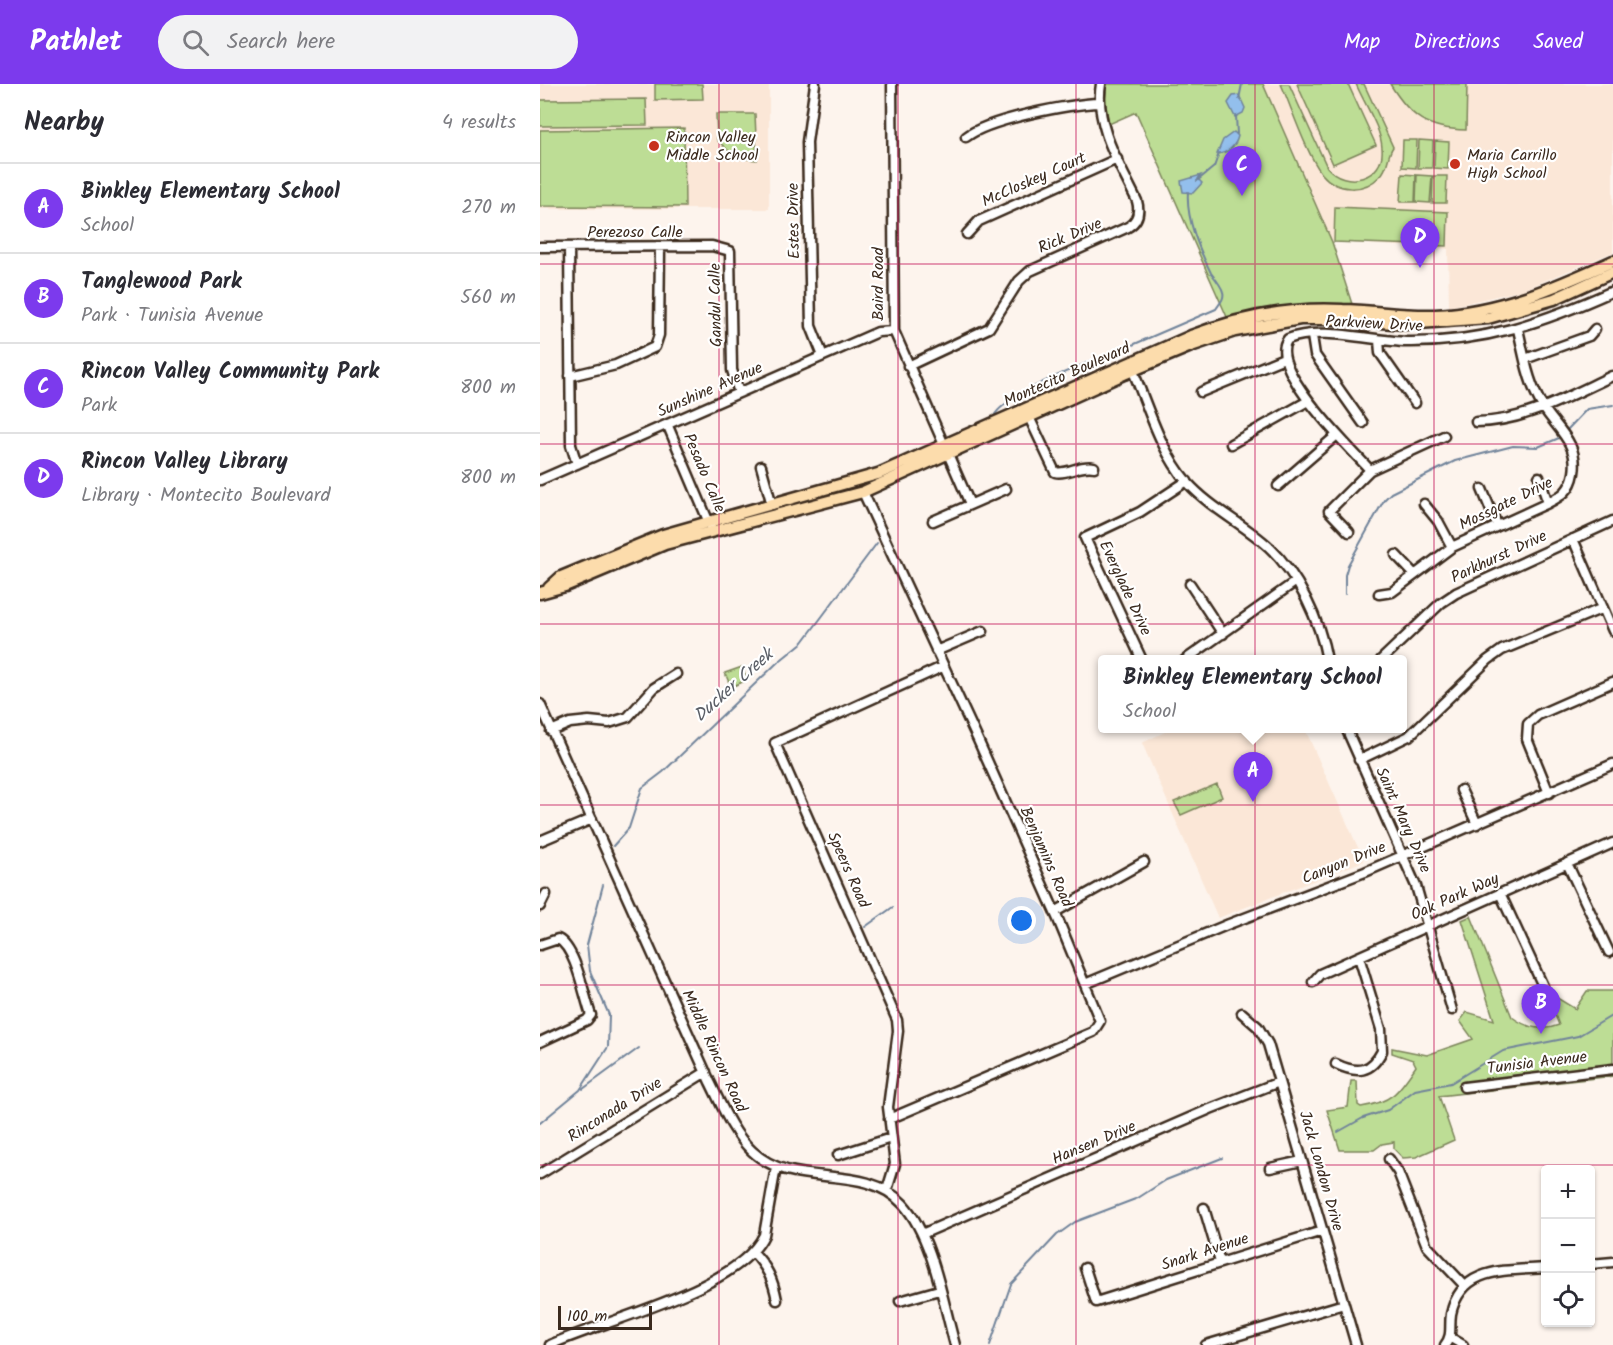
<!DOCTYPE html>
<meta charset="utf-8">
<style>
:root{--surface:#fff;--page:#f2f2f3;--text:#2b2b33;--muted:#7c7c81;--line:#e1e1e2;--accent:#7c3aed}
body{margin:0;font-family:Kalam,sans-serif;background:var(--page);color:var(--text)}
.controls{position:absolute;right:18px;bottom:18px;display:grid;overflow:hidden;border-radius:6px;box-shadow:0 2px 4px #0004}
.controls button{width:54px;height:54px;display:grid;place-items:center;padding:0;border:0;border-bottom:2px solid var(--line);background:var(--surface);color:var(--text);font:30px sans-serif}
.scale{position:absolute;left:18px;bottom:15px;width:94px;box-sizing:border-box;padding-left:6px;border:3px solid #3b2a1e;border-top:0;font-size:16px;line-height:21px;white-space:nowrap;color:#3b2a1e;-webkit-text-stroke:4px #fff;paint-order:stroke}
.you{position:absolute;left:482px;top:837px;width:21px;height:21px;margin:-15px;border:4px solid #fff;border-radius:50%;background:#1a73e8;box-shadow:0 0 0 9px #1a73e833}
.badge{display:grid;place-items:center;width:39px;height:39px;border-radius:50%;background:var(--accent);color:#fff;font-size:20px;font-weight:700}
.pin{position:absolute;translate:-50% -50px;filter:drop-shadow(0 2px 3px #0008)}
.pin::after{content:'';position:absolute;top:32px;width:21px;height:18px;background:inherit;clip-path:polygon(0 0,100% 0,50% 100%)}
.popup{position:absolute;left:558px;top:571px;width:309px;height:78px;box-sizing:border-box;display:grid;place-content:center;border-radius:6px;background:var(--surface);filter:drop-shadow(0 2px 4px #0005);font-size:20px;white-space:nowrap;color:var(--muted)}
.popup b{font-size:22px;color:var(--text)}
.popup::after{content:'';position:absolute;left:50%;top:100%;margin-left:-12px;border:12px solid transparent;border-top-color:var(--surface)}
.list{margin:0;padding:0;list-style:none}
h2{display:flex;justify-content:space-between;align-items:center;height:78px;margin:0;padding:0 24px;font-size:26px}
h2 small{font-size:20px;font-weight:400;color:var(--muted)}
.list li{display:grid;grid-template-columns:39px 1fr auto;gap:18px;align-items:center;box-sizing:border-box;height:90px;padding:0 24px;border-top:2px solid var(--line)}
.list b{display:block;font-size:22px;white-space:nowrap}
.list p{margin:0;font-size:20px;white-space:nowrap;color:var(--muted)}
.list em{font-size:20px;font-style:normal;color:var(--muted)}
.icon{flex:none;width:33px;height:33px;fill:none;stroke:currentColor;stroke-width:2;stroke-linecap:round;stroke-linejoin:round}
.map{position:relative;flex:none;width:1073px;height:1261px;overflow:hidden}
header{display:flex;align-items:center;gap:36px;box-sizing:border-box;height:84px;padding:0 30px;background:var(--accent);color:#fff}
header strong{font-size:28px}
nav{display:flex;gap:33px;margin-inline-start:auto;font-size:21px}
.search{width:420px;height:54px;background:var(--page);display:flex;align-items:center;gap:15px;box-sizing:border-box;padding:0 21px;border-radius:33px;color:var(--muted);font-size:22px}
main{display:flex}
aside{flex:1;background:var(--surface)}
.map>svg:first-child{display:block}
</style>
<header>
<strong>Pathlet</strong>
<div class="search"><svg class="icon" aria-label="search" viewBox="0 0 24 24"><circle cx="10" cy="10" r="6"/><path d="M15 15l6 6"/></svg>Search here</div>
<nav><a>Map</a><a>Directions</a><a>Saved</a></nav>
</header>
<main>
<aside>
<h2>Nearby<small>4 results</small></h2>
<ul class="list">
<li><span class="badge">A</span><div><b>Binkley Elementary School</b><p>School</p></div><em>270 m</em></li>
<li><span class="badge">B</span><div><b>Tanglewood Park</b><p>Park · Tunisia Avenue</p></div><em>560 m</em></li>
<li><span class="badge">C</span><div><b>Rincon Valley Community Park</b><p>Park</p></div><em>800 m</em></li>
<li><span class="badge">D</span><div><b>Rincon Valley Library</b><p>Library · Montecito Boulevard</p></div><em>800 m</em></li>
</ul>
</aside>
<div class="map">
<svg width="1073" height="1261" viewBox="0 0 1073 1261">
<rect width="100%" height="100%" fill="#fdf4ed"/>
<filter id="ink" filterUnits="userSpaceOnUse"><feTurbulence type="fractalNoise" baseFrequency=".0167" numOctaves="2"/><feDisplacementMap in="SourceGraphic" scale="12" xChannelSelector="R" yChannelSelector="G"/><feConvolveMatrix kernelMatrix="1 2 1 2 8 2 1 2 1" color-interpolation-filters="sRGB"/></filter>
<g filter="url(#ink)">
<path fill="#fbe7d7" d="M 0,0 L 229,0 L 229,125 L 0,125 Z
M 723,0 L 1073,0 L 1073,168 L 983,206 L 909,223 L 908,165 L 792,158 Z
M 631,645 L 765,645 L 824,777 L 678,834 L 602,659 Z"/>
<path fill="#bddd95" stroke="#7c845a" stroke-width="1.5" d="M 115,0 L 162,0 L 163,15 L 115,16 Z
M 567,0 L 723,0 L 792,158 L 812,220 L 742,222 L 687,233 L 596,28 L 569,40 L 565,17 Z
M 741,0 L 749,0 L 787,83 C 805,105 845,96 842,64 C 841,44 824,19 816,0 L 824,0 L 853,63 C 847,71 849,84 840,92 C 824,109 797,108 782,90 C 766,69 752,25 741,0 Z
M 757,0 L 808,0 L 836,61 L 793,80 Z
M 850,0 L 927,0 L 926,46 C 887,45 871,34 850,0 Z
M 106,15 L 107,41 L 0,42 L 0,16 Z
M 176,30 L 215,30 L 217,76 L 196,74 L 177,56 Z
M 144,44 L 145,123 L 0,122 L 0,46 Z
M 863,56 L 877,56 L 876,84 L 862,83 Z
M 879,56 L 893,57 L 892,84 L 878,84 Z
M 895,57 L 909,58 L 908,85 L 894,84 Z
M 862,90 L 876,91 L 875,118 L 860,118 Z
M 877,91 L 892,92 L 890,119 L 876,118 Z
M 893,92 L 907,92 L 906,119 L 892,119 Z
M 795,123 L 908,128 L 907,162 L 794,158 Z
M 202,583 L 207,596 L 191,603 L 185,589 Z
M 677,700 L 682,713 L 641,731 L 634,718 Z
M 931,832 L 972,933 C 987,944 1002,948 1019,941 L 1009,916 L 1014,912 L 1035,925 L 1047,907 L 1073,907 L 1073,992 L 899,1012 L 914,1056 L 876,1073 L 863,1074 L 854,1065 L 854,1058 L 842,1060 L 834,1066 L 800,1066 L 787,1026 L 808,1023 L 811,997 L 817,997 L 818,1021 L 821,1023 C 853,1018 859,1007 876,982 L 873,976 L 852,969 L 852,964 L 887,971 L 933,955 L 920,937 L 927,928 L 954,936 L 922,836 Z"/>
<path fill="#93bfec" stroke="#70839a" stroke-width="1.5" d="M 699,11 L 705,24 L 703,29 L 695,33 L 688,19 L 693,12 Z
M 694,48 L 698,52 C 696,62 687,70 677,70 L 683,56 Z
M 661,91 L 658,95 L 662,99 L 653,109 L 643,108 L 641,97 Z"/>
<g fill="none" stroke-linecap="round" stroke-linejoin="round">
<path stroke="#70839a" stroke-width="2" d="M 699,15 L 702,0
M 696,32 L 697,50
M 657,97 L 674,83 L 679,69
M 590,262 L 676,225 C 679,220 685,215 683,208 C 682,203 675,194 671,189 C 659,165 646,135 648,108
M 454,332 C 465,310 549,278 574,268
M 1026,347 L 1047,325 L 1073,321
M 805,510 L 805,491 L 808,481 L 844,416 L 851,409 L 915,377 L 973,362 L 998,363 L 1019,354
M 73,762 L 89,744 L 102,704 L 123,688 L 237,579 L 263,558 L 337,459
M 325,843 L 353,823
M 43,1005 L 99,964
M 0,1039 L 40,1006 L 68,963 L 69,931 L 50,887 L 47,861 L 63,801
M 798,1048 L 823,1034 L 848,1026 L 875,1006 L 911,999 L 963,967 L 1038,952 L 1073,931
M 450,1261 L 471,1200 L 517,1151 L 535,1138 L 598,1114 L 626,1096 L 682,1074"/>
<g stroke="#3b2a1e" stroke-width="13">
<path id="minor" d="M 275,0 L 267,58 L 271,242 L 283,272
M 352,0 L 354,247 L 430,420
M 426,53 C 449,35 530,20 560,19
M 427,150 L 439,137 L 577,75
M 0,163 L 172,162 L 190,167 L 192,286 L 199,309
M 29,163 L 31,361 L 37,380
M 772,252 L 775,271 L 823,339
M 839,256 L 840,269 L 875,319
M 985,275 L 1049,252 L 1055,245
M 368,282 L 449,244 L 479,197 L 490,187 L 588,143 C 598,137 600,128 597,117 C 580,81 554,41 561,0
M 593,287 C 608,323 621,368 647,398 C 671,425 703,439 729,463 C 758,490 780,537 787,576
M 30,292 L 76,281 L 115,263 L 119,251 L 120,164
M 661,308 L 744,274
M 489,333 L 515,388 C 528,391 539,380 554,383
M 936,338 C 984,338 1029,312 1072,292
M 128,342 L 170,441
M 691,360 L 768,317
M 221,382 L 232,421
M 830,386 C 812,366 725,282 748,255 C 779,242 833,257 866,258 C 944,259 1004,238 1073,207
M 999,393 L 1008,419
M 0,396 L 338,248 L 354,247
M 738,402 L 797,351
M 942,405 L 957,441
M 323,408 L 438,656 L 517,833 L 560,937 L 553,948 L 349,1035
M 884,420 L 898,437 L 912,463
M 393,437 L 466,405
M 809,448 L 789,427 L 830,386 L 904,352
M 1033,455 L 1073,547
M 856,471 L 874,490
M 650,500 L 683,550
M 839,510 L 852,508 L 912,463 L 1008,419 C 1022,412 1031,406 1034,389 C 1040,355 1009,340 997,312 C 987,292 983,267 978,245
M 396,567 L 443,547
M 602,576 L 545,454 L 600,428 L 647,397
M 645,576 L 755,498
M 841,576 L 901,519 L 916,509 L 1073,437
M 0,620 L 170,998 C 182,1022 192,1048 212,1067 C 255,1108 322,1076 363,1120 C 393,1153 403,1219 415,1261
M 806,644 L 876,802 L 912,926
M 11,647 L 30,639 L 49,637 L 69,639 L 88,633 L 114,604 L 136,590
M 819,676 L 869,652 L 948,576 L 962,566 L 1063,524
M 921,706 L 937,740
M 1009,709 L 987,655 L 988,640 L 998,631 L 1073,598
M 0,757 L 52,735
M 1027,779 L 1069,868
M 960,809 L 1003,902
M 0,822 L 6,810
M 515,828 L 604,778
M 0,861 L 18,855 C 36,864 44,912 51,931 L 47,936 L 0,958
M 773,898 L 780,890 L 1073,759
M 545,900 L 689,840 L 825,788 L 1073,680
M 702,929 L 718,943 L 728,960 L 816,1261
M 796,980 C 817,990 831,989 842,967 L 841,945 L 819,873
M 924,1003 L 1073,985
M 298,1071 L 351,1054
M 849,1075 L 858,1088 L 887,1162 L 924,1201
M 730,1084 L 762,1077
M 0,1090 L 166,988
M 347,1106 L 355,1080 L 348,1023 L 358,947 L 357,936 L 235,659 L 402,583
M 664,1124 L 680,1178
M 382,1150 L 670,1025 L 739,998
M 213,1168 C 227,1183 233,1195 237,1216
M 1050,1180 L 1073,1178
M 545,1184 L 556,1218 L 782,1147
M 360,1217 L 399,1206
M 911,1254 L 923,1261
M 10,1261 C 63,1236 198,1206 224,1151 L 236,1083
M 666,1261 L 804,1220
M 905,1261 C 913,1251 909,1243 911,1230 C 921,1182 966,1187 1005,1184"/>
</g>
<g stroke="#3b2a1e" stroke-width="15">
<path id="major" d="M 9,504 L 21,493 L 123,451 L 338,390 L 651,252 C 700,233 750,223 803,226 C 834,227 864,232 895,231 C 959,228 1016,203 1073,177
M 0,509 L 25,502 L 125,460 L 323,408 L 584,290 L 651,262 L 695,247 L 760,235 L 805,235 L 865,240 L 948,234 L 1014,215 L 1073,188"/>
</g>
<use href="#minor" stroke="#fff" stroke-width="8"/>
<use href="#major" stroke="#fcdcac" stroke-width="10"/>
</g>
</g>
<path fill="none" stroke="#c2185b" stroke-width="1.5" stroke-opacity="0.55" d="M 179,0 L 179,1261M 358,0 L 358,1261M 536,0 L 536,1261M 715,0 L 715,1261M 894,0 L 894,1261M 0,180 L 1073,180M 0,360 L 1073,360M 0,540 L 1073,540M 0,721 L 1073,721M 0,901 L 1073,901M 0,1081 L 1073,1081"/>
<g fill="#c8321e" stroke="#fff" stroke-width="2">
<circle cx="114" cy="62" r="6"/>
<circle cx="915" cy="80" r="6"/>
</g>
<g text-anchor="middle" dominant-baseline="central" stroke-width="4.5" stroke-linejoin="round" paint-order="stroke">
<g font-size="16" fill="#3b2a1e" stroke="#fff" text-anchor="start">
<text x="126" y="53">Rincon Valley<tspan x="126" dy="18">Middle School</tspan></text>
<text x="927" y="71">Maria Carrillo<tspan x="927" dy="18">High School</tspan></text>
</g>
<g font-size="16" fill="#3b2a1e" stroke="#fff">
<text transform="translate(494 96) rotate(-24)">McCloskey Court</text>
<text transform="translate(254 137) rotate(-91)">Estes Drive</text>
<text x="95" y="148">Perezoso Calle</text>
<text transform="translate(530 152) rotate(-23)">Rick Drive</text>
<text transform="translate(338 200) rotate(-90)">Baird Road</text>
<text transform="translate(176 221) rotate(-91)">Gandul Calle</text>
<text transform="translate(834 240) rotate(3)">Parkview Drive</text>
<text transform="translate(527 291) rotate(-24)">Montecito Boulevard</text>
<text transform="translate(170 306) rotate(-24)">Sunshine Avenue</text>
<text transform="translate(164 389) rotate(67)">Pesado Calle</text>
<text transform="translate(966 420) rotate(-26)">Mossgate Drive</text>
<text transform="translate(959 473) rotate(-25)">Parkhurst Drive</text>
<text transform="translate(585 504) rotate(65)">Everglade Drive</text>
<text transform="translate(863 736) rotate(66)">Saint Mary Drive</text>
<text transform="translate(506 773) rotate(66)">Benjamins Road</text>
<text transform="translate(804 779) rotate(-22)">Canyon Drive</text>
<text transform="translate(308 786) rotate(66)">Speers Road</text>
<text transform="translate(915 813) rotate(-24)">Oak Park Way</text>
<text transform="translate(174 967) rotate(65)">Middle Rincon Road</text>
<text transform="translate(997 979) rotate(-7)">Tunisia Avenue</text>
<text transform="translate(75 1026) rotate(-32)">Rinconada Drive</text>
<text transform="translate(554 1059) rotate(-23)">Hansen Drive</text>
<text transform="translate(781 1087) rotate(74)">Jack London Drive</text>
<text transform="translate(665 1168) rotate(-18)">Snark Avenue</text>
</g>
<g font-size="18" font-style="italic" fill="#5a5e66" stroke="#fff">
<text transform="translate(194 602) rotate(-42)">Ducker Creek</text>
</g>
</g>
</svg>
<div class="controls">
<button>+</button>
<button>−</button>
<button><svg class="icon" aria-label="locate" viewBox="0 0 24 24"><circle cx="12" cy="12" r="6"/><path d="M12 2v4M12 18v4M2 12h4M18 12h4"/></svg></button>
</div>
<div class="scale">100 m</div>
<div class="you"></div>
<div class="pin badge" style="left:713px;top:718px">A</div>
<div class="popup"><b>Binkley Elementary School</b>School</div>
<div class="pin badge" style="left:1001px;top:950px">B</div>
<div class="pin badge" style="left:702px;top:112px">C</div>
<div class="pin badge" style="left:880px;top:184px">D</div>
</div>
</main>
